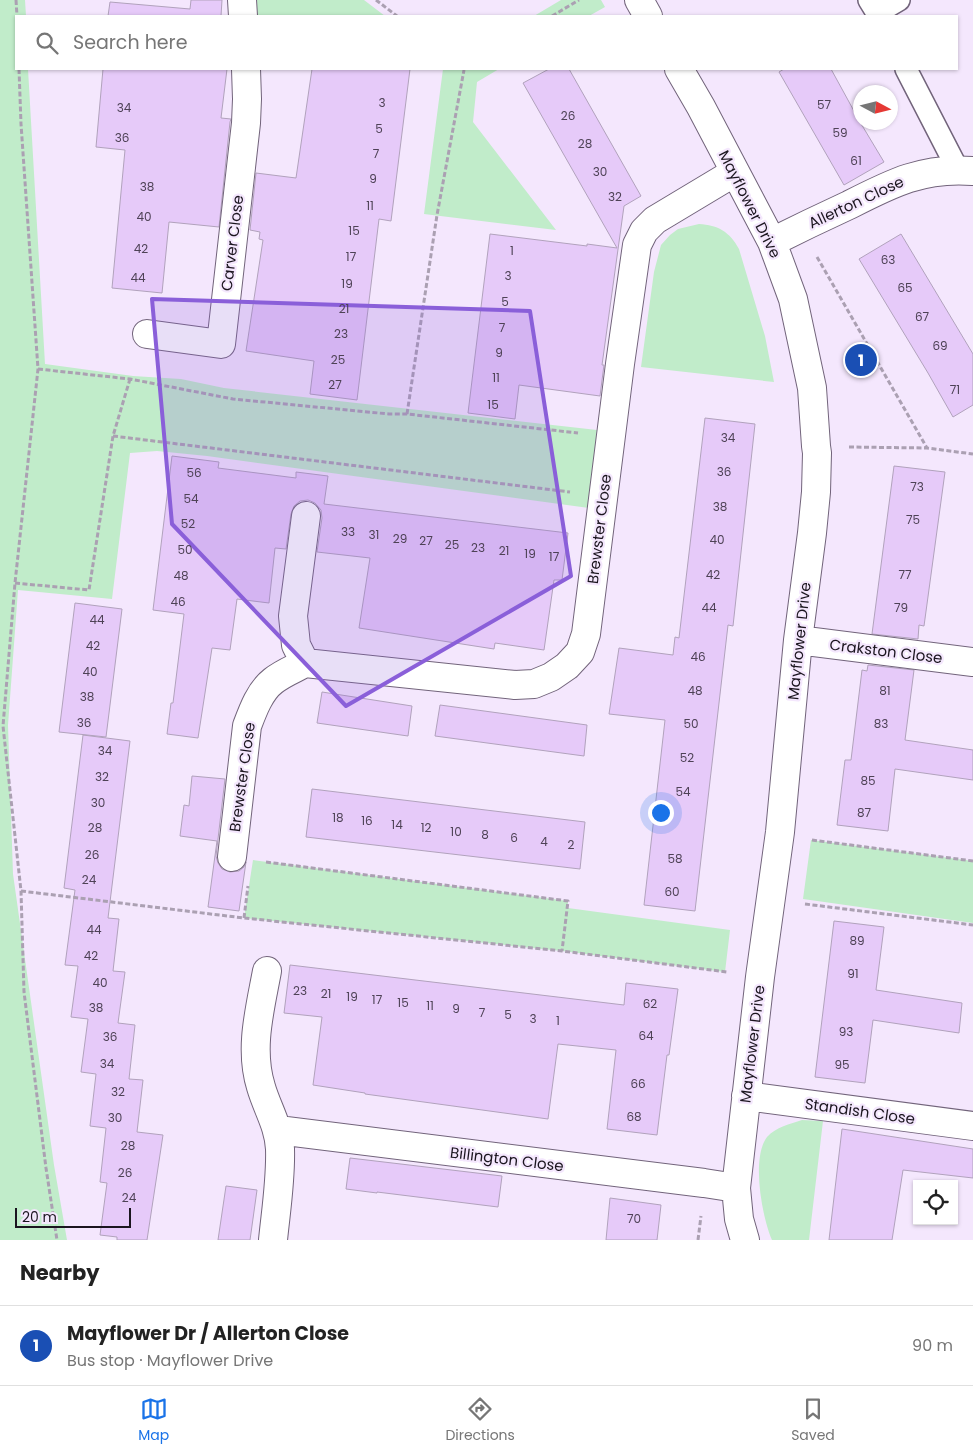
<!DOCTYPE html>
<meta charset="utf-8">
<style>
:root{--surface:#fff;--page:#f6f6f6;--text:#222;--muted:#767676;--line:#e0e0e0;--accent:#1a73e8}
body{margin:0;font-family:Poppins,sans-serif;background:var(--page);color:var(--text)}
.controls{position:absolute;right:15px;bottom:15px;display:grid;overflow:hidden;border-radius:0px;box-shadow:0 1px 4px #0004}
.controls button{width:45px;height:45px;display:grid;place-items:center;padding:0;border:0;border-bottom:1px solid var(--line);background:var(--surface);color:var(--text);font:25px sans-serif}
.compass{position:absolute;left:853px;top:85px;width:45px;height:45px;border-radius:50%;background:var(--surface);box-shadow:0 1px 4px #0004;rotate:97deg}
.scale{position:absolute;left:15px;bottom:12px;width:116px;box-sizing:border-box;padding-left:5px;border:2px solid #1b151f;border-top:0;font-size:14px;line-height:18px;white-space:nowrap;color:#1b151f;-webkit-text-stroke:4px #f4e7fd;paint-order:stroke}
.you{position:absolute;left:660px;top:812px;width:18px;height:18px;margin:-12px;border:4px solid #fff;border-radius:50%;background:#1a73e8;box-shadow:0 0 0 8px #1a73e833}
.badge{display:grid;place-items:center;width:32px;height:32px;border-radius:50%;background:var(--accent);color:#fff;font-size:16px;font-weight:700}
.pin{position:absolute;translate:-50% -50%;border:2px solid #fff;box-shadow:0 1px 5px #0006}
.list{margin:0;padding:0;list-style:none}
h2{display:flex;justify-content:space-between;align-items:center;height:65px;margin:0;padding:0 20px;font-size:21px}
h2 small{font-size:16px;font-weight:400;color:var(--muted)}
.list li{display:grid;grid-template-columns:32px 1fr auto;gap:15px;align-items:center;box-sizing:border-box;height:80px;padding:0 20px;border-top:1px solid var(--line)}
.list b{display:block;font-size:19px;white-space:nowrap}
.list p{margin:0;font-size:16px;white-space:nowrap;color:var(--muted)}
.list em{font-size:16px;font-style:normal;color:var(--muted)}
.icon{flex:none;width:28px;height:28px;fill:none;stroke:currentColor;stroke-width:2;stroke-linecap:round;stroke-linejoin:round}
.map{position:relative;flex:none;width:973px;height:1240px;overflow:hidden}
.search{position:absolute;background:var(--surface);box-shadow:0 1px 4px #0004;left:15px;right:15px;top:15px;height:55px;display:flex;align-items:center;gap:12px;box-sizing:border-box;padding:0 18px;border-radius:0px;color:var(--muted);font-size:19px}
.sheet{height:145px;background:var(--surface)}
nav{display:flex;justify-content:space-around;align-items:center;box-sizing:border-box;height:70px;border-top:1px solid var(--line);background:var(--surface);font-size:14px;color:var(--muted)}
nav a{display:grid;justify-items:center;gap:2px}
nav .on{color:var(--accent)}
.map>svg:first-child{display:block}
</style>
<div class="map">
<svg width="973" height="1240" viewBox="0 0 973 1240">
<rect width="100%" height="100%" fill="#f4e7fd"/>
<path fill="#c1ecca" d="M 0,0 L 25,0 L 26,16 L 16,16 L 16,69 L 28,69 L 45,364 L 133,376 L 181,379 L 224,388 L 597,430 L 589,508 L 207,456 L 157,451 L 130,453 L 112,599 L 18,590 L 8,725 L 13,874 L 54,1165 L 67,1240 L 0,1240 Z
M 249,0 L 364,0 L 385,16 L 251,16 Z
M 561,0 L 601,0 L 605,7 L 589,16 L 534,16 Z
M 443,69 L 499,69 L 477,82 L 473,122 L 556,230 L 424,214 Z
M 699,224 C 718,225 730,232 739,249 L 765,336 L 774,382 L 641,367 L 654,272 L 661,245 L 670,235 L 678,229 Z
M 811,840 L 973,861 L 973,923 L 803,899 Z
M 253,860 L 568,901 L 568,908 L 730,930 L 725,972 L 562,951 L 244,918 Z
M 802,1120 L 823,1121 L 809,1240 L 772,1240 C 762,1217 751,1158 767,1137 C 776,1127 790,1124 802,1120 Z"/>
<path fill="#e6caf9" stroke="#b1a2bc" d="M 191,0 L 222,0 L 221,16 L 108,16 L 110,2 L 190,9 Z
M 103,69 L 227,69 L 221,118 L 231,119 L 230,122 L 219,227 L 169,222 L 162,293 L 112,288 L 125,150 L 96,147 Z
M 312,69 L 410,69 L 391,221 L 379,219 L 357,400 L 310,394 L 314,361 L 246,351 L 263,240 L 259,239 L 260,232 L 250,230 L 256,173 L 296,178 Z
M 549,69 L 569,69 L 641,196 L 624,206 L 602,365 L 604,365 L 600,396 L 519,385 L 515,419 L 468,413 L 490,234 L 587,246 L 587,244 L 617,248 L 523,83 Z
M 784,69 L 831,69 L 860,122 L 884,162 L 844,185 L 779,72 Z
M 901,234 L 973,354 L 973,405 L 953,417 L 928,373 L 859,259 Z
M 705,418 L 755,424 L 733,626 L 728,625 L 695,911 L 644,905 L 665,720 L 609,714 L 619,648 L 673,655 L 675,637 L 679,638 Z
M 172,456 L 219,462 L 218,468 L 296,478 L 296,472 L 328,476 L 324,504 L 568,533 L 562,580 L 554,580 L 544,650 L 495,643 L 494,649 L 359,628 L 370,558 L 317,552 L 322,518 L 321,510 L 315,503 L 308,500 L 300,501 L 294,506 L 291,514 L 286,549 L 275,548 L 269,603 L 237,599 L 230,650 L 212,648 L 198,738 L 167,734 L 171,703 L 173,703 L 184,614 L 153,610 Z
M 894,466 L 945,472 L 924,626 L 919,625 L 918,639 L 872,634 Z
M 75,603 L 122,609 L 106,737 L 59,732 Z
M 868,665 L 914,670 L 905,740 L 973,750 L 973,780 L 895,769 L 888,831 L 837,825 L 845,760 L 851,760 L 862,670 L 867,671 Z
M 322,692 L 412,706 L 408,736 L 317,723 Z
M 440,705 L 587,725 L 584,756 L 435,736 Z
M 83,735 L 130,741 L 108,918 L 119,919 L 113,971 L 125,972 L 118,1023 L 135,1025 L 129,1079 L 143,1080 L 137,1132 L 163,1135 L 147,1240 L 117,1240 L 117,1237 L 100,1235 L 107,1183 L 100,1182 L 106,1128 L 90,1126 L 96,1074 L 81,1072 L 88,1019 L 71,1017 L 78,966 L 65,965 L 75,890 L 64,888 Z
M 192,776 L 225,779 L 216,856 L 218,863 L 222,869 L 230,872 L 239,871 L 244,867 L 246,862 L 239,911 L 208,907 L 217,841 L 180,836 L 184,805 L 189,806 Z
M 312,789 L 585,822 L 580,869 L 306,837 Z
M 834,921 L 884,927 L 876,990 L 962,1003 L 959,1033 L 873,1020 L 865,1083 L 815,1077 Z
M 290,965 L 624,1005 L 626,983 L 678,989 L 669,1055 L 667,1055 L 657,1135 L 607,1129 L 616,1050 L 558,1044 L 548,1119 L 365,1094 L 365,1093 L 313,1085 L 322,1017 L 284,1013 Z
M 842,1129 L 973,1149 L 973,1178 L 903,1170 L 892,1240 L 829,1240 Z
M 350,1158 L 502,1176 L 498,1207 L 377,1192 L 377,1193 L 346,1189 Z
M 226,1186 L 257,1190 L 250,1240 L 218,1240 Z
M 610,1198 L 661,1205 L 657,1240 L 606,1240 Z"/>
<g fill="none" stroke-linecap="round" stroke-linejoin="round">
<g stroke="#72647b" stroke-width="24">
<path id="lane" d="M 869,0 L 877,13 L 899,0
M 906,69 L 958,170"/>
</g>
<g stroke="#72647b" stroke-width="30">
<path id="street" d="M 242,0 L 243,16
M 639,0 L 648,16
M 679,69 L 701,107 L 772,242 L 793,299 L 812,388 L 816,446 L 817,453 L 816,492 L 812,533 L 798,640 L 780,832 L 760,977 L 736,1188 L 739,1219 L 745,1240
M 772,242 C 798,229 823,217 849,205 C 892,183 923,167 973,171
M 147,334 L 221,344 L 246,123 L 247,99 L 246,69
M 798,640 L 973,662
M 305,663 L 515,685 L 534,684 L 551,677 L 567,666 L 580,652 L 586,634 L 620,364 L 637,245 L 644,231 L 655,220 L 735,172
M 232,857 L 247,726 C 253,710 260,691 273,681 C 283,673 294,669 305,663 L 296,645 L 293,616 L 306,516
M 267,971 C 260,1009 249,1049 261,1087 C 267,1108 279,1126 280,1149 C 281,1179 276,1210 273,1240
M 746,1096 L 973,1126
M 278,1130 L 704,1183 L 736,1188"/>
</g>
<path stroke="#aba0b2" stroke-width="3" stroke-dasharray="5 2.5" stroke-linecap="butt" d="M 16,0 L 17,16
M 376,0 L 397,16
M 552,16 L 579,0
M 19,69 L 21,124 L 38,369 L 15,583 L 3,726 L 21,891 L 24,992 L 46,1168 L 57,1240
M 817,257 L 927,448
M 38,369 L 130,379 L 233,399 L 389,414 L 407,414 L 578,433
M 407,414 L 437,215 L 464,70
M 113,436 L 570,492
M 849,447 L 927,448 L 973,454
M 15,583 L 89,590 L 113,436 L 130,379
M 812,840 L 973,861
M 266,862 L 568,901 L 562,951
M 21,891 L 244,918 L 562,951 L 727,972
M 805,904 L 973,925
M 244,918 L 248,886
M 698,1240 L 701,1216"/>
<use href="#lane" stroke="#fff" stroke-width="21"/>
<use href="#street" stroke="#fff" stroke-width="28"/>
</g>
<path fill="#8a5fd9" fill-opacity="0.2" stroke="#8a5fd9" stroke-width="4" stroke-linejoin="round" d="M 152,299 L 530,311 L 571,576 L 346,706 L 172,524 Z"/>
<g text-anchor="middle" dominant-baseline="central" stroke-width="4.5" stroke-linejoin="round" paint-order="stroke">
<g font-size="12" fill="#4e4256">
<text x="382" y="102">3</text>
<text x="824" y="104">57</text>
<text x="124" y="107">34</text>
<text x="568" y="115">26</text>
<text x="379" y="128">5</text>
<text x="840" y="132">59</text>
<text x="122" y="137">36</text>
<text x="585" y="143">28</text>
<text x="376" y="153">7</text>
<text x="856" y="160">61</text>
<text x="600" y="171">30</text>
<text x="373" y="178">9</text>
<text x="147" y="186">38</text>
<text x="615" y="196">32</text>
<text x="370" y="205">11</text>
<text x="144" y="216">40</text>
<text x="354" y="230">15</text>
<text x="141" y="248">42</text>
<text x="512" y="250">1</text>
<text x="351" y="256">17</text>
<text x="888" y="259">63</text>
<text x="508" y="275">3</text>
<text x="138" y="277">44</text>
<text x="347" y="283">19</text>
<text x="905" y="287">65</text>
<text x="505" y="301">5</text>
<text x="344" y="308">21</text>
<text x="922" y="316">67</text>
<text x="502" y="327">7</text>
<text x="341" y="333">23</text>
<text x="940" y="345">69</text>
<text x="499" y="352">9</text>
<text x="338" y="359">25</text>
<text x="496" y="377">11</text>
<text x="335" y="384">27</text>
<text x="955" y="389">71</text>
<text x="493" y="404">15</text>
<text x="728" y="437">34</text>
<text x="724" y="471">36</text>
<text x="194" y="472">56</text>
<text x="917" y="486">73</text>
<text x="191" y="498">54</text>
<text x="720" y="506">38</text>
<text x="913" y="519">75</text>
<text x="188" y="523">52</text>
<text x="348" y="531">33</text>
<text x="374" y="534">31</text>
<text x="400" y="538">29</text>
<text x="717" y="539">40</text>
<text x="426" y="540">27</text>
<text x="452" y="544">25</text>
<text x="478" y="547">23</text>
<text x="185" y="549">50</text>
<text x="504" y="550">21</text>
<text x="530" y="553">19</text>
<text x="554" y="556">17</text>
<text x="713" y="574">42</text>
<text x="905" y="574">77</text>
<text x="181" y="575">48</text>
<text x="178" y="601">46</text>
<text x="709" y="607">44</text>
<text x="901" y="607">79</text>
<text x="97" y="619">44</text>
<text x="93" y="645">42</text>
<text x="698" y="656">46</text>
<text x="90" y="671">40</text>
<text x="695" y="690">48</text>
<text x="885" y="690">81</text>
<text x="87" y="696">38</text>
<text x="84" y="722">36</text>
<text x="691" y="723">50</text>
<text x="881" y="723">83</text>
<text x="105" y="750">34</text>
<text x="687" y="757">52</text>
<text x="102" y="776">32</text>
<text x="868" y="780">85</text>
<text x="683" y="791">54</text>
<text x="98" y="802">30</text>
<text x="864" y="812">87</text>
<text x="338" y="817">18</text>
<text x="367" y="820">16</text>
<text x="397" y="824">14</text>
<text x="95" y="827">28</text>
<text x="426" y="827">12</text>
<text x="456" y="831">10</text>
<text x="485" y="834">8</text>
<text x="514" y="837">6</text>
<text x="544" y="841">4</text>
<text x="571" y="844">2</text>
<text x="92" y="854">26</text>
<text x="675" y="858">58</text>
<text x="89" y="879">24</text>
<text x="672" y="891">60</text>
<text x="94" y="929">44</text>
<text x="857" y="940">89</text>
<text x="91" y="955">42</text>
<text x="853" y="973">91</text>
<text x="100" y="982">40</text>
<text x="300" y="990">23</text>
<text x="326" y="993">21</text>
<text x="352" y="996">19</text>
<text x="377" y="999">17</text>
<text x="403" y="1002">15</text>
<text x="650" y="1003">62</text>
<text x="430" y="1005">11</text>
<text x="96" y="1007">38</text>
<text x="456" y="1008">9</text>
<text x="482" y="1012">7</text>
<text x="508" y="1014">5</text>
<text x="533" y="1018">3</text>
<text x="558" y="1020">1</text>
<text x="846" y="1031">93</text>
<text x="646" y="1035">64</text>
<text x="110" y="1036">36</text>
<text x="107" y="1063">34</text>
<text x="842" y="1064">95</text>
<text x="638" y="1083">66</text>
<text x="118" y="1091">32</text>
<text x="634" y="1116">68</text>
<text x="115" y="1117">30</text>
<text x="128" y="1145">28</text>
<text x="125" y="1172">26</text>
<text x="129" y="1197">24</text>
<text x="634" y="1218">70</text>
</g>
<g font-size="15" fill="#1b151f" stroke="#f4e7fd">
<text transform="translate(856 202) rotate(-25)">Allerton Close</text>
<text transform="translate(750 204) rotate(63)">Mayflower Drive</text>
<text transform="translate(232 243) rotate(-83)">Carver Close</text>
<text transform="translate(599 529) rotate(-83)">Brewster Close</text>
<text transform="translate(799 641) rotate(-84)">Mayflower Drive</text>
<text transform="translate(886 651) rotate(7)">Crakston Close</text>
<text transform="translate(242 777) rotate(-82)">Brewster Close</text>
<text transform="translate(752 1044) rotate(-83)">Mayflower Drive</text>
<text transform="translate(860 1111) rotate(8)">Standish Close</text>
<text transform="translate(507 1159) rotate(7)">Billington Close</text>
</g>
</g>
</svg>
<div class="controls">
<button><svg class="icon" aria-label="locate" viewBox="0 0 24 24"><circle cx="12" cy="12" r="6"/><path d="M12 2v4M12 18v4M2 12h4M18 12h4"/></svg></button>
</div>
<svg class="compass" viewBox="-18 -18 36 36"><path d="M0-13l5 13h-10z" fill="#e53935"/><path d="M0 13l5-13h-10z" fill="#767676"/></svg>
<div class="scale">20 m</div>
<div class="you"></div>
<div class="pin badge" style="left:861px;top:360px;background:#1a4fb4">1</div>
<div class="search"><svg class="icon" aria-label="search" viewBox="0 0 24 24"><circle cx="10" cy="10" r="6"/><path d="M15 15l6 6"/></svg>Search here</div>
</div>
<section class="sheet">
<h2>Nearby<small></small></h2>
<ul class="list">
<li><span class="badge" style="background:#1a4fb4">1</span><div><b>Mayflower Dr / Allerton Close</b><p>Bus stop · Mayflower Drive</p></div><em>90 m</em></li>
</ul>
</section>
<nav>
<a class="on"><svg class="icon" aria-label="map" viewBox="0 0 24 24"><path d="M3 6l6-2 6 2 6-2v14l-6 2-6-2-6 2zM9 4v14M15 6v14"/></svg>Map</a>
<a><svg class="icon" aria-label="directions" viewBox="0 0 24 24"><path d="M12 3l9 9-9 9-9-9zM9 14v-3h6M13 9l2 2-2 2"/></svg>Directions</a>
<a><svg class="icon" aria-label="saved" viewBox="0 0 24 24"><path d="M7 4h10v16l-5-4-5 4z"/></svg>Saved</a>
</nav>
